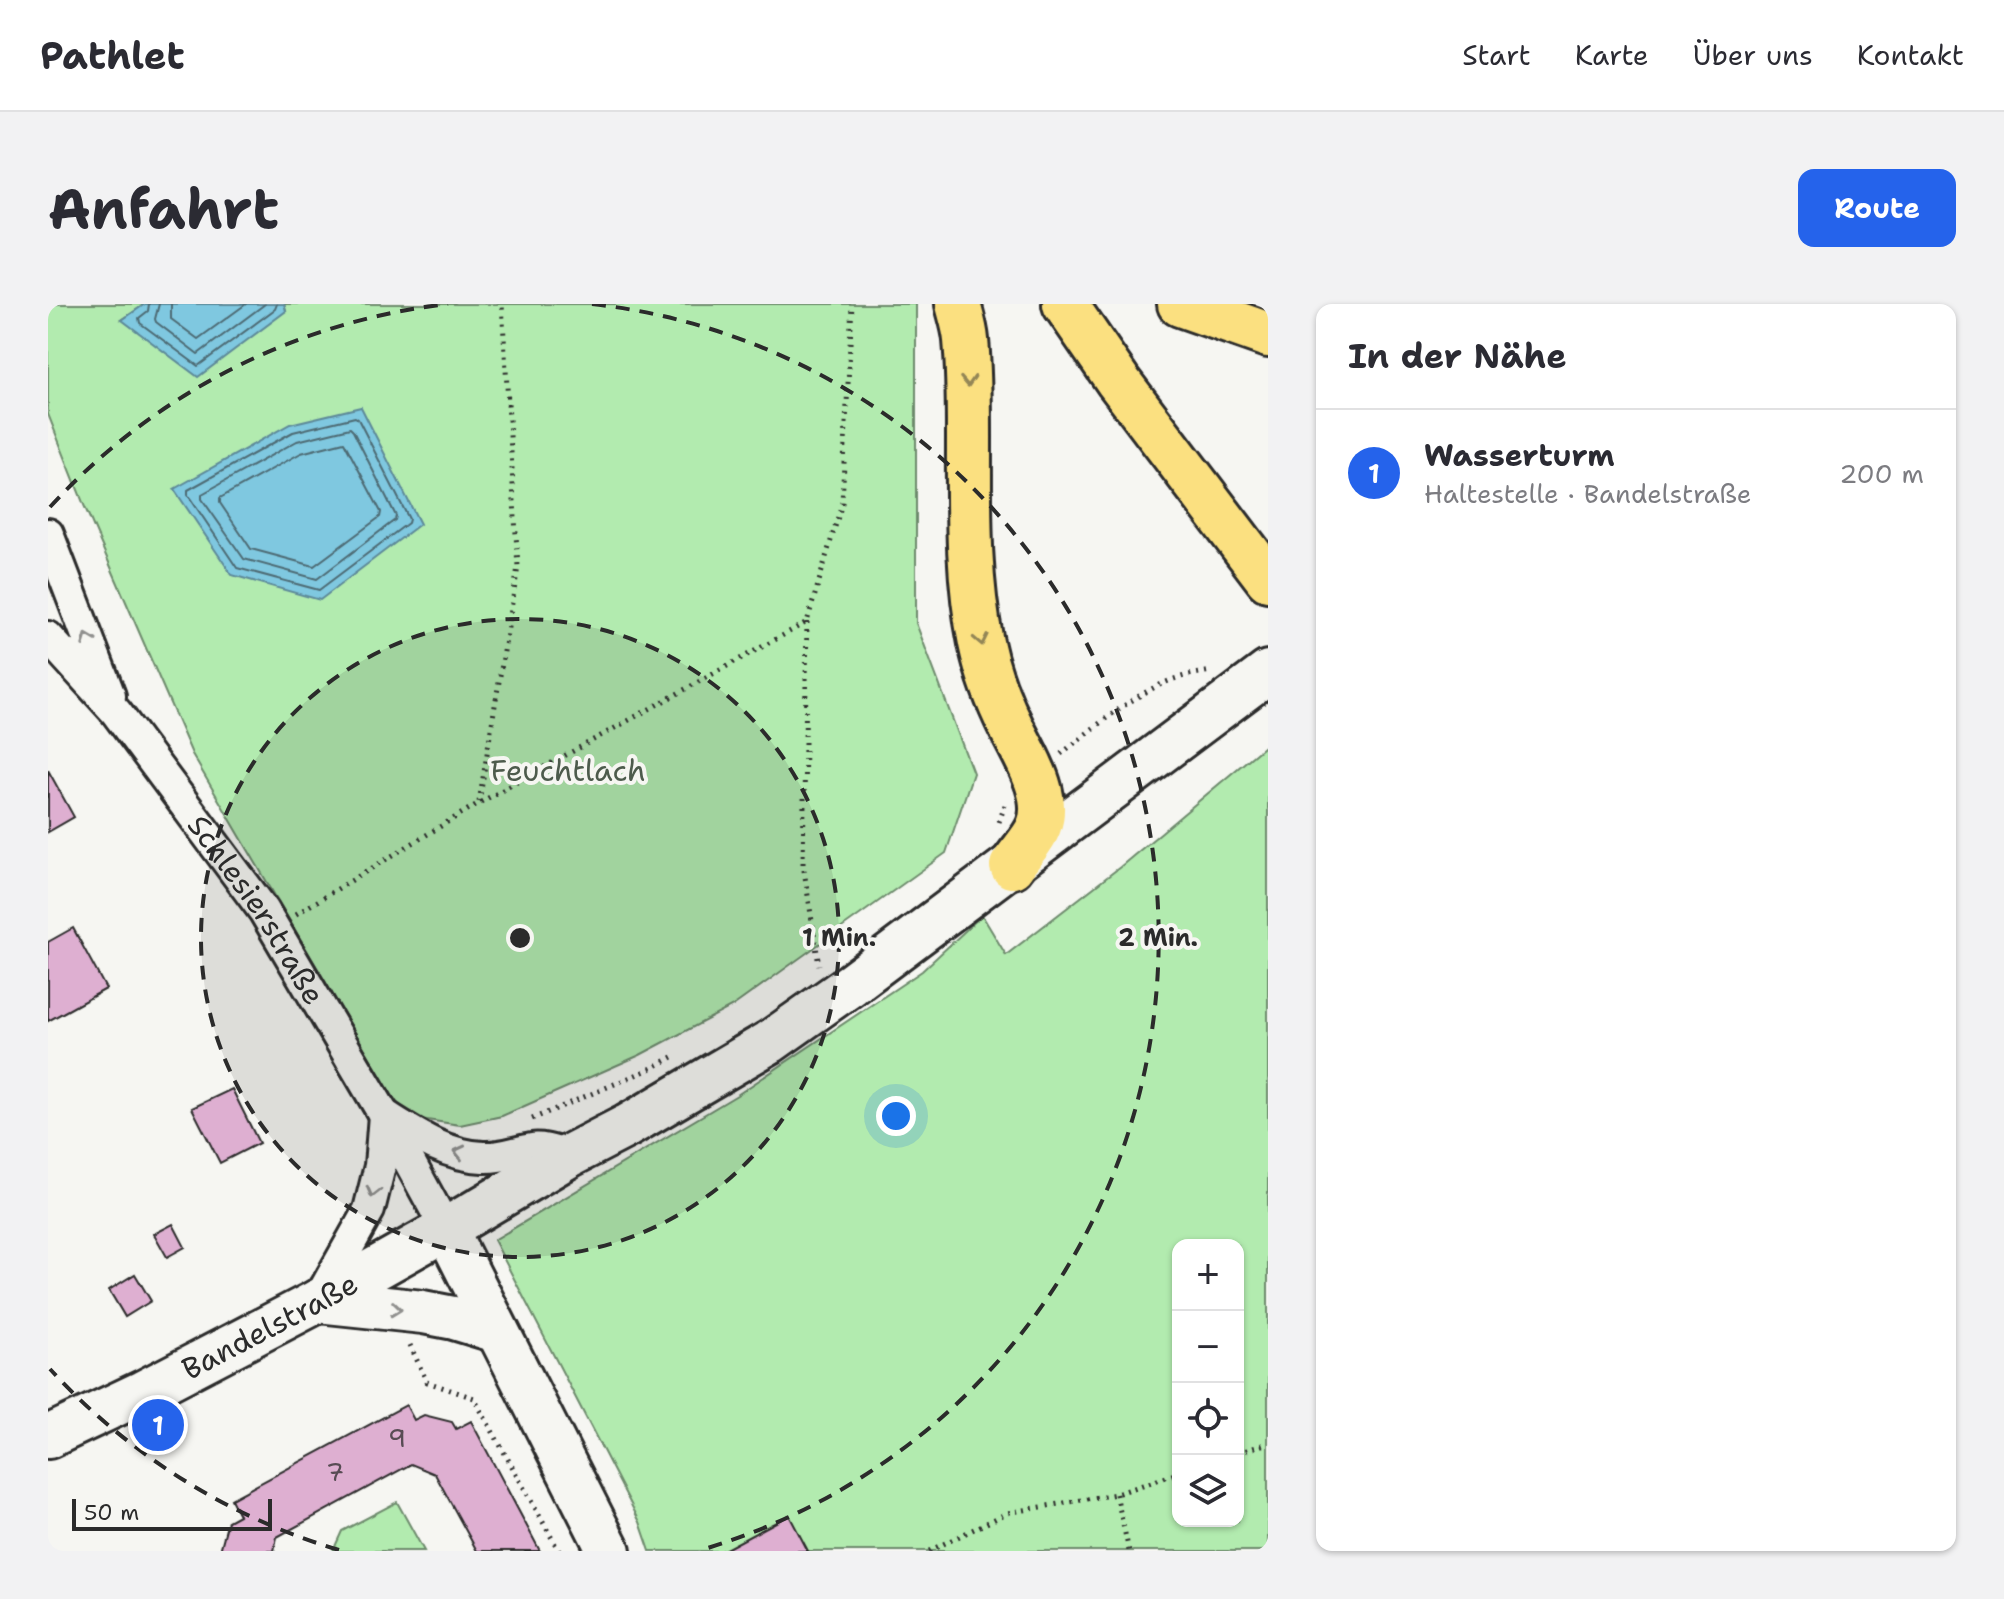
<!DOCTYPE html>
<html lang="de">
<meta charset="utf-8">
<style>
:root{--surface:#fff;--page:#f2f2f3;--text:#2b2b33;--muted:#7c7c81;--line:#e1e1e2;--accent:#2563eb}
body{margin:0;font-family:"Shantell Sans",sans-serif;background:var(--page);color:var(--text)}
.controls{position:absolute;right:24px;bottom:24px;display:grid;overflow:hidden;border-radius:16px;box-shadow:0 2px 6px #0004}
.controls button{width:72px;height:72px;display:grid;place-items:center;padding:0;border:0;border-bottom:2px solid var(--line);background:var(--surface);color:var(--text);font:40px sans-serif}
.scale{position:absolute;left:24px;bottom:20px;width:200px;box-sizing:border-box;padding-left:8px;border:4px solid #2b2b2b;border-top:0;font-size:22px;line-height:28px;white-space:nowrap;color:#2b2b2b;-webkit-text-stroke:6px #f6f6f2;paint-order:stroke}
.you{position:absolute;left:848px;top:812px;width:28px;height:28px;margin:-20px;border:6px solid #fff;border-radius:50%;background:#1a73e8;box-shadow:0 0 0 12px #1a73e833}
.badge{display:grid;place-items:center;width:52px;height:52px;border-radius:50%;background:var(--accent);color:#fff;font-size:26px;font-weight:700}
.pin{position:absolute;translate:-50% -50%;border:4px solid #fff;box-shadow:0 2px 8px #0006}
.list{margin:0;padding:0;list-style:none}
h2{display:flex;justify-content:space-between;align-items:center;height:104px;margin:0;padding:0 32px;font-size:34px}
h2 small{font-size:26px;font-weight:400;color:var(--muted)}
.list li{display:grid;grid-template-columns:52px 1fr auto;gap:24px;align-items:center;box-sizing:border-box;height:128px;padding:0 32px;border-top:2px solid var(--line)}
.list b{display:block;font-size:30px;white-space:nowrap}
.list p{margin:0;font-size:26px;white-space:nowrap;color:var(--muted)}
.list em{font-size:26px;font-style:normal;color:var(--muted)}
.icon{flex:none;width:44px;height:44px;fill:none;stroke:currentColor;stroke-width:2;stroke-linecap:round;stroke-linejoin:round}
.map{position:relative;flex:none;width:1220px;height:1247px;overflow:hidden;border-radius:16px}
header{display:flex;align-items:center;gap:48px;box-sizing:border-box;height:112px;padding:0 40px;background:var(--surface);border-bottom:2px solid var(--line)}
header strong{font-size:38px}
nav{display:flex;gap:44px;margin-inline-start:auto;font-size:28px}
.intro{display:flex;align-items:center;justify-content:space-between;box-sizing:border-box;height:192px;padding:0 48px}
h1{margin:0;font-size:56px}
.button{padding:20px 36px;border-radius:16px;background:var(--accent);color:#fff;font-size:28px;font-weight:700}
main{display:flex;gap:48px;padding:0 48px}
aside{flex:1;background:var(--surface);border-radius:16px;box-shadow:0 2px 6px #0004}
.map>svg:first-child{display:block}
</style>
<header>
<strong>Pathlet</strong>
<nav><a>Start</a><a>Karte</a><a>Über uns</a><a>Kontakt</a></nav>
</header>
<div class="intro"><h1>Anfahrt</h1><a class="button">Route</a></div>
<main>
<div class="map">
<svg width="1220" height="1247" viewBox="0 0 1220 1247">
<rect width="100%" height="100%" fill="#f6f6f2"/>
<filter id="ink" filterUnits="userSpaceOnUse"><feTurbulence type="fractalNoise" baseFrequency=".0125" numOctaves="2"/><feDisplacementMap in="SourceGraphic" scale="16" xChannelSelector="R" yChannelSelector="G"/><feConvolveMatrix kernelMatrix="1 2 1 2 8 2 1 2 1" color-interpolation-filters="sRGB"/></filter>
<g filter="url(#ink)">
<path fill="#b2ebaf" stroke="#6e8b6d" stroke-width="2" fill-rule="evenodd" d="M 0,0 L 97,0 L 75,15 L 238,7 L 236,0 L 868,0 L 868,319 L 925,469 L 898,549 L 685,702 L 592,751 L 454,812 L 412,821 L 359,813 L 340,785 L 144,450 L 36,201 L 0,110 Z
M 1220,439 L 1220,1247 L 602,1247 L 592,1218 L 446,936 L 689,791 L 874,667 L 934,611 L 958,651 L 1072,563 ZM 1130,941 L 1190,941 L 1190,1217 L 1130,1217 Z
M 349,1198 L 376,1247 L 285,1247 L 294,1227 Z"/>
<path fill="#7fc8e0" stroke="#5d8998" stroke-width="2" d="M 97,0 L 236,0 L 238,7 L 150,73 L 74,16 Z
M 313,103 L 372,220 L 272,296 L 184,271 L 126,185 L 242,120 Z"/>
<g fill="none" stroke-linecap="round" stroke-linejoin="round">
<path stroke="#4d6a73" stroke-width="2" d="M 101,0 L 100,7 L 91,14 L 92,19 L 150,62 L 227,5 L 229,0
M 111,0 L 107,15 L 108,18 L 150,50 L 217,0
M 123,0 L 123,15 L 150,35 L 198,0
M 307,113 L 310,115 L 361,215 L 360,219 L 271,286 L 189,264 L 140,191 L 140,186 L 245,128 Z
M 302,124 L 305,127 L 348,212 L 347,216 L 269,275 L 196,255 L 154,195 L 154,190 L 249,137 Z
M 296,138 L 333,208 L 332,213 L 266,262 L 203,245 L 172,199 L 172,194 L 253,149 Z"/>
</g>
<path fill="#deafd1" stroke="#2b2b2b" stroke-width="2" d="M 0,466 L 26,513 L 0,528 Z
M 25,624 L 58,685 L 0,717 L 0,638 Z
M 184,785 L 211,839 L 172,859 L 144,804 Z
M 125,920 L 137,943 L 119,953 L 106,930 Z
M 87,970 L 103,997 L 77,1013 L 61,986 Z
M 358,1101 L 366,1116 L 376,1111 L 404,1118 L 408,1125 L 423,1117 L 492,1247 L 429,1247 L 387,1170 L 363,1160 L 229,1233 L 226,1247 L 174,1247 L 173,1243 L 180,1217 L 191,1211 L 183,1195 Z
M 741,1211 L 760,1247 L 674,1247 Z"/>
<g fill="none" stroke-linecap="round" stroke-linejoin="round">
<g stroke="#2b2b2b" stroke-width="36">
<g id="street">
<path d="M 0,230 L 62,392"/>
<path id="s1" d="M 0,333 L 68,408 L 216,607 L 336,811 L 398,925"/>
<path d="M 338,812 C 368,831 397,851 435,853 C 454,854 466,848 484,845 C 495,843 510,849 521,852"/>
<path d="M 271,995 L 321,906 L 332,862 L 336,811"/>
</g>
</g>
<g stroke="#2b2b2b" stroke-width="48">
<g id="secondary">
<path d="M 398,925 L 561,1247"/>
<path d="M 270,997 L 375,1008 L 406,1014 L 449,1027"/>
<path id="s2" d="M 0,1133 L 95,1088 L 270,997 L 398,925 L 521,852 L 579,822 L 722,738 L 804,680 L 1220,368"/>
</g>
</g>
<g stroke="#2b2b2b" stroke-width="50">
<path id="primary" d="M 910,0 C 913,12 917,24 918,36 C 921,68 921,101 921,133 C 921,202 919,271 933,339 C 939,368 951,399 964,425 C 977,452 1003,491 991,522 C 986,536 972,549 964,562
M 1017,0 L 1070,77 L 1220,275
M 1132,0 L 1220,31"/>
</g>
<path stroke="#2b2b2b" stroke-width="5" stroke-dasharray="2 6" stroke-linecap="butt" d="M 759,318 L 755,560 L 771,661
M 1013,450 C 1044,425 1094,383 1133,373 C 1143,370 1153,369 1163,367
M 431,498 L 470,263 L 454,0
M 951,518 L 958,498
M 248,610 L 431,499 L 759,318 L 794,199 L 804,0
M 484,815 L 602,765 L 625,753
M 362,1041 L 379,1078 L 426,1094 L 511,1247
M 1190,1149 L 1220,1139
M 1068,1190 L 1081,1247
M 881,1247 L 959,1209 L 1068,1190 L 1130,1169"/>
<use href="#street" stroke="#f6f6f2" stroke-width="30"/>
<use href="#secondary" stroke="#f6f6f2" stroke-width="42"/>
<use href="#primary" stroke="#fbe080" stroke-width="44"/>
</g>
<defs><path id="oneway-chevron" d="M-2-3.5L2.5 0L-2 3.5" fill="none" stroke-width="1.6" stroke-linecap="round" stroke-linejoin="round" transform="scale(2)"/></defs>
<g stroke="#938656">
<use href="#oneway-chevron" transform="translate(920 77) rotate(87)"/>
<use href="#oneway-chevron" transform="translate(933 336) rotate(78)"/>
</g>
<g stroke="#90908e">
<use href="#oneway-chevron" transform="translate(40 335) rotate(-111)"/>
<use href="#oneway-chevron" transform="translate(411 848) rotate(-167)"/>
<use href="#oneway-chevron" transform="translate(325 888) rotate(104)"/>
<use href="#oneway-chevron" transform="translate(348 1005) rotate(6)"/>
</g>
</g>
<circle cx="472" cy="634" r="319" fill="#2b2b2b" fill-opacity=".12"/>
<g fill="none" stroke="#2b2b2b" stroke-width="4" stroke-dasharray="14 10">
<circle cx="472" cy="634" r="319"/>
<path d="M291 1246A638 638 0 0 1 2 1065M2 203A638 638 0 0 1 400 0M544 0A638 638 0 0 1 653 1246"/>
</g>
<g text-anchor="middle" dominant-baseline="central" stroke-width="8" stroke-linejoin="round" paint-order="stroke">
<g font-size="26" fill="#584c54">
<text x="349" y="1133">9</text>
<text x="287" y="1167">7</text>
</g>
<g font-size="30" fill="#4d5b4c" stroke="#f6f6f2">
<text x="520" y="466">Feuchtlach</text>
</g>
<g font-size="30" fill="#2b2b2b" stroke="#f6f6f2">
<text stroke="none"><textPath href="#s1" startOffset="344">Schlesierstraße</textPath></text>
<text stroke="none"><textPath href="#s2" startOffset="248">Bandelstraße</textPath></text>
</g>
</g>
<circle cx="472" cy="634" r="12" fill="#2b2b2b" stroke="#f6f6f2" stroke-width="4"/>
<g font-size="24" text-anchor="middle" font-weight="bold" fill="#2b2b2b" stroke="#f6f6f2" stroke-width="8" stroke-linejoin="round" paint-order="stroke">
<text x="791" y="642">1 Min.</text>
<text x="1110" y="642">2 Min.</text>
</g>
</svg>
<div class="controls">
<button>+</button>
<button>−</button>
<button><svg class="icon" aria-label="locate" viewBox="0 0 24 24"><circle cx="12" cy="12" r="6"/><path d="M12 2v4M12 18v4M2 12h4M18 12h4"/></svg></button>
<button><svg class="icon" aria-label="layers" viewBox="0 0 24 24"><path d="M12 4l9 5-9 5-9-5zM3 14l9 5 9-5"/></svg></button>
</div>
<div class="scale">50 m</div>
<div class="you"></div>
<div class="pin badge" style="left:110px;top:1121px">1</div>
</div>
<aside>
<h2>In der Nähe<small></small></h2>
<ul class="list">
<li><span class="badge">1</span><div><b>Wasserturm</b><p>Haltestelle · Bandelstraße</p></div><em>200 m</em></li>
</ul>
</aside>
</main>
